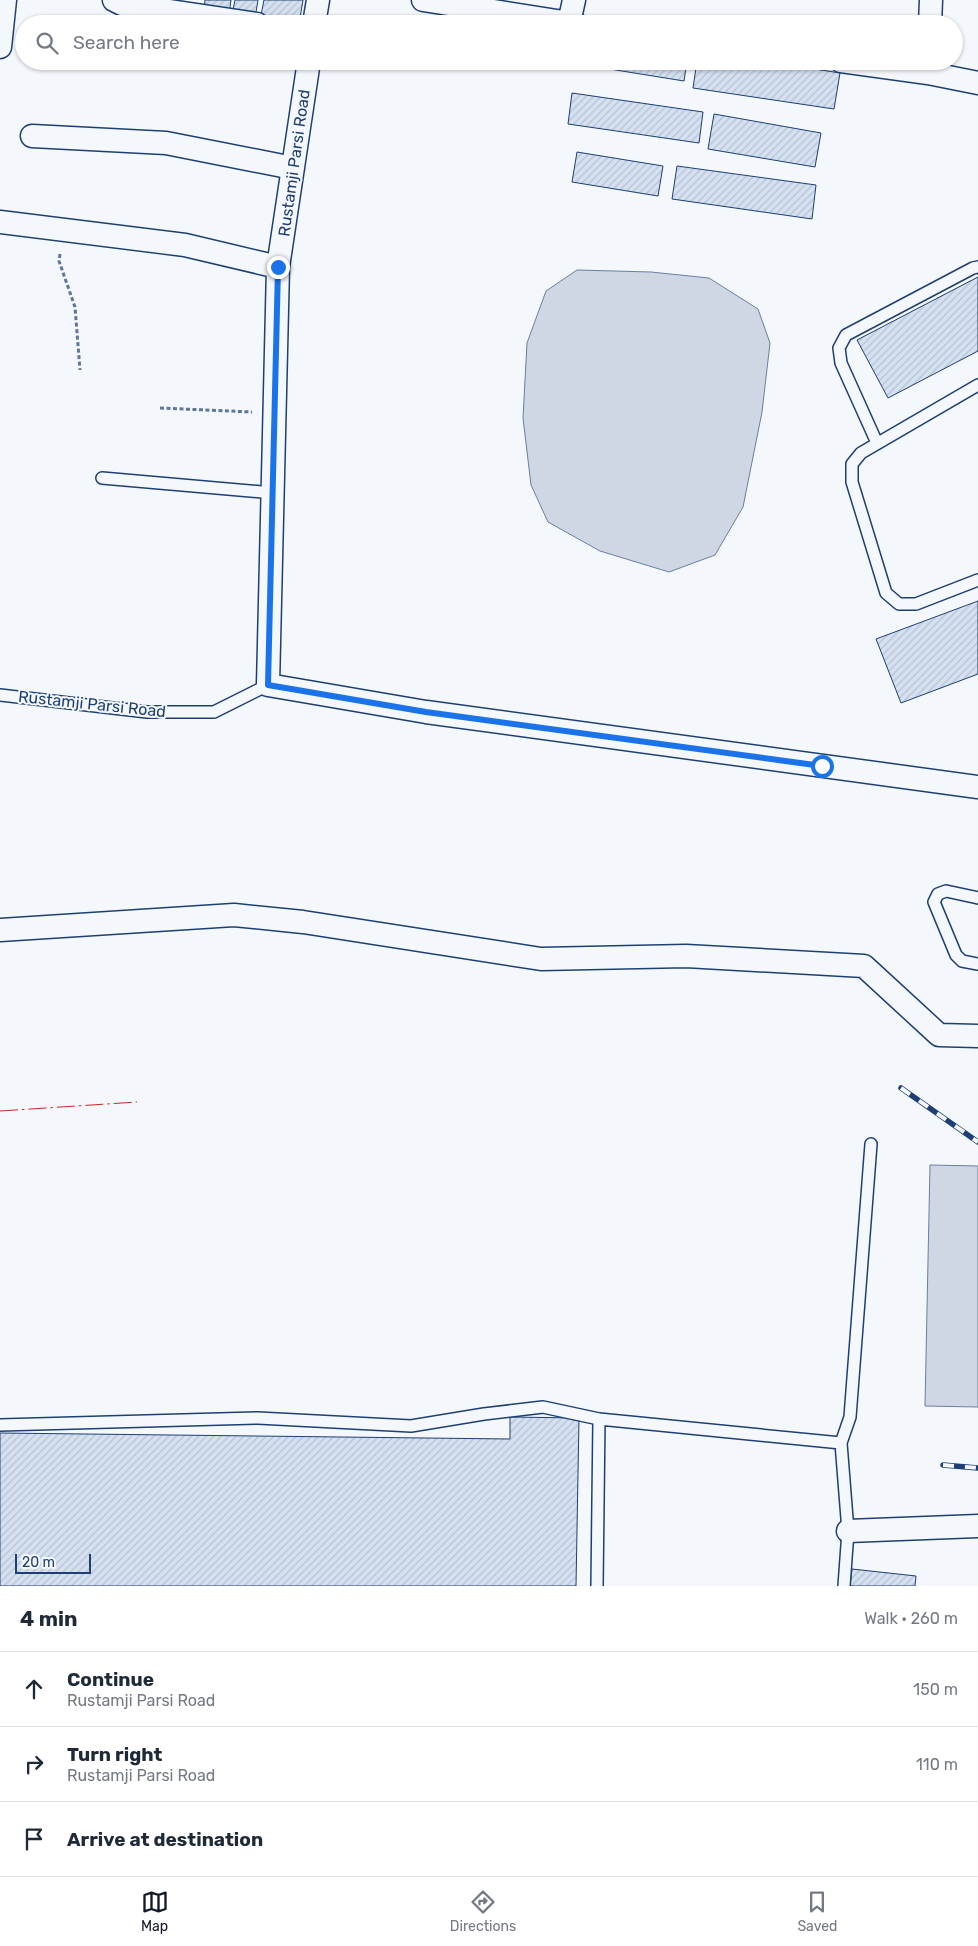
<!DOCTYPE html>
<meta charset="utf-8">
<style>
:root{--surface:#fff;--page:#f6f6f7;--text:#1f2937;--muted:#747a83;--line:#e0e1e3;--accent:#111827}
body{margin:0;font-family:Rubik,sans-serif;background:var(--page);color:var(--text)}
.scale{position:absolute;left:15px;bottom:12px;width:76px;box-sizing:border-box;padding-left:5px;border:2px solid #1d3f73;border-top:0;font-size:14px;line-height:18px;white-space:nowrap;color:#1d3f73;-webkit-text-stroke:4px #f4f7fb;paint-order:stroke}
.stop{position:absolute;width:15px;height:15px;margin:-11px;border:4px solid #1a73e8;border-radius:50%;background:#fff}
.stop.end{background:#1a73e8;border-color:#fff;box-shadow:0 1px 5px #0008}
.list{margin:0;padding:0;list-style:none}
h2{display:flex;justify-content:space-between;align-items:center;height:65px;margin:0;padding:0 20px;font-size:21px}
h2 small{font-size:16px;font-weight:400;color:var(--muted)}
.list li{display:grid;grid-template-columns:32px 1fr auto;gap:15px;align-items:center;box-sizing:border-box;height:75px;padding:0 20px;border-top:1px solid var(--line)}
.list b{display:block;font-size:19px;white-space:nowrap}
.list p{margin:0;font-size:16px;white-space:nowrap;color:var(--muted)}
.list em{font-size:16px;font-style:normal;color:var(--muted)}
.icon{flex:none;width:28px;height:28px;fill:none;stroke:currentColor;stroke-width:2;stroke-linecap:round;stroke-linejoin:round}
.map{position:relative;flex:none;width:978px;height:1586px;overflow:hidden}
.search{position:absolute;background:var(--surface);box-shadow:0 1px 4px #0004;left:15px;right:15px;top:15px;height:55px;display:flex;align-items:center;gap:12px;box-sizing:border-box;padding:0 18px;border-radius:28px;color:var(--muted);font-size:19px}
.sheet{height:290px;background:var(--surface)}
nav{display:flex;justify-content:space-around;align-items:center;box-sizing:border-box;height:70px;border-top:1px solid var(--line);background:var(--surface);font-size:14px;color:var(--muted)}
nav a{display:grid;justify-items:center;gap:2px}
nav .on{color:var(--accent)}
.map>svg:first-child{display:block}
</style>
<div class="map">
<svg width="978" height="1586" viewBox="0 0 978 1586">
<defs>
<pattern id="building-hatch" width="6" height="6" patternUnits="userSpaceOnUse" patternTransform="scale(1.25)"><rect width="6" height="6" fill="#d5e0f0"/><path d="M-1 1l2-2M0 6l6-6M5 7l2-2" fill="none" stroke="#b6c1d1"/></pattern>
</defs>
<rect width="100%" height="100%" fill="#f4f7fb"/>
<path fill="#cfd7e4" stroke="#687fa3" d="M 577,270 L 651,272 L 709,278 L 758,309 L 770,343 L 762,412 L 743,507 L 715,555 L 669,572 L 600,551 L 548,522 L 531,485 L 523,418 L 527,343 L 546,291 Z
M 930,1165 L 978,1166 L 978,1407 L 925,1406 Z"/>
<path fill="url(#building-hatch)" stroke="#1d3f73" d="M 205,0 L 231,0 L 229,15 L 204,12 Z
M 235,0 L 258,0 L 255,18 L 232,15 Z
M 264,0 L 303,0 L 299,24 L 260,20 Z
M 560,61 L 687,61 L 684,81 Z
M 697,61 L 765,61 L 840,73 L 834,109 L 693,88 Z
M 572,93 L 703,112 L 699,143 L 568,124 Z
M 714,114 L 821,133 L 815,167 L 708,149 Z
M 577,152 L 663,166 L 658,196 L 572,182 Z
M 677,166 L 816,185 L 812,219 L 672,199 Z
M 978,277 L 978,351 L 888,398 L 857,340 Z
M 978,601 L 978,674 L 901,703 L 876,639 Z
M 510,1417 L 579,1418 L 576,1586 L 0,1586 L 0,1433 L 510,1439 Z
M 852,1569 L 916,1576 L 915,1586 L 850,1586 Z"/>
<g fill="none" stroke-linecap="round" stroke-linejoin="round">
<g stroke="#1d3f73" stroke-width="14">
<path id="service" d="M 978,385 L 861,453 L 852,464 L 852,482 L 886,593 L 899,604 L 916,604 L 978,580
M 877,443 L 841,363 L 839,348 L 846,335 L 973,268 L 978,267
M 102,478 L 273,493
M 0,695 L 147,712 L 214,712 L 268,685
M 978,898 L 946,891 L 938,894 L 934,902 L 956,955 L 962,961 L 978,964
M 0,1425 L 258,1418 L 411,1426 L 484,1414 L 543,1407 L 599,1419
M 841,1443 L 850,1417 L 871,1144
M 597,1586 L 599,1419 L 841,1443 L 848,1531 L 844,1586"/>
</g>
<g stroke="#1d3f73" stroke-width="25">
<path id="minor" d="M 114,0 L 122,4 L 257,24
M 423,0 L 576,24
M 569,23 L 574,0
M 314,24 L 318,0
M 930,24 L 931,0
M 0,47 L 5,0
M 309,61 L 278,267 L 268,685 L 426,712 L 978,787
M 841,61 L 928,73 L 978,83
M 32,136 L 166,143 L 293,168
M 0,222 L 185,245 L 278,267
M 0,930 L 234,915 L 303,922 L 541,959 L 686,956 L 864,966 L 939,1035 L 978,1036
M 848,1531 L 978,1526"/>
</g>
<path stroke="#5e769c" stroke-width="3" stroke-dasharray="4 2.5" stroke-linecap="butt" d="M 60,254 L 59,261 L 75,307 L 80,370
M 160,408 L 252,412"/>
<use href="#service" stroke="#f4f7fb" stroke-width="11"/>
<use href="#minor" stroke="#f4f7fb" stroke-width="22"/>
<g stroke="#1d3f73" stroke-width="5.5">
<path id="rail" d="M 901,1088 L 978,1142
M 943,1465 L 978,1468"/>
</g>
<use href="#rail" stroke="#f4f7fb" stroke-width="4" stroke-dasharray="11" stroke-linecap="butt"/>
<path stroke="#c62828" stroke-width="1" stroke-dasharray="18 4 2.5 4" stroke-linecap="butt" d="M 0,1111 L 137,1102"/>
</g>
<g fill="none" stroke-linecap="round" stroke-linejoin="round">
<path stroke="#1a73e8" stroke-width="6" d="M 278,267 L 268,685 L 426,712 L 822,766"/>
</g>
<g text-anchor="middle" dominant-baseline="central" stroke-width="4" stroke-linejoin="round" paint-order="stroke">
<g font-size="16" fill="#1d3f73" stroke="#f4f7fb">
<text transform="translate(294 163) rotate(-82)">Rustamji Parsi Road</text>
<text transform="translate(92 704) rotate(6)">Rustamji Parsi Road</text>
</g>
</g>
</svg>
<div class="scale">20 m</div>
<div class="stop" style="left:822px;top:766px"></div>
<div class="stop end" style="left:278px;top:267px"></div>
<div class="search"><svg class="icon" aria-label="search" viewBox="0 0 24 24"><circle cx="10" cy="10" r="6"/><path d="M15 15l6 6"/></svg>Search here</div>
</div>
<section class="sheet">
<h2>4 min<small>Walk · 260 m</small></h2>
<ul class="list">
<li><svg class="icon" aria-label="ahead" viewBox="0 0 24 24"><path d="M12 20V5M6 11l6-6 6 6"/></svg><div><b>Continue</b><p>Rustamji Parsi Road</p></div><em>150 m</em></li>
<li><svg class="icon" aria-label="right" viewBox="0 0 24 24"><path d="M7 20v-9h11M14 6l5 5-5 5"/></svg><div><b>Turn right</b><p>Rustamji Parsi Road</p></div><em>110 m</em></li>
<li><svg class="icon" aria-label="arrive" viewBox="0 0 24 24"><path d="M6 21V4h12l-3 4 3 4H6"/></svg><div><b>Arrive at destination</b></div></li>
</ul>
</section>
<nav>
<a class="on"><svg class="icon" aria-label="map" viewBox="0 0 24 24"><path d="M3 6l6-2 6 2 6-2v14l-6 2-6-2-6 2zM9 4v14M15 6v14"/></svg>Map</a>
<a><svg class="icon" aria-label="directions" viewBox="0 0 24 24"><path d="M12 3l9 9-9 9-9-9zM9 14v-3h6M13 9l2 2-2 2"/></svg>Directions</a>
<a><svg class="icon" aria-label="saved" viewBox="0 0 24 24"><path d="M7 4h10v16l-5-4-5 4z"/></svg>Saved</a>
</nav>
